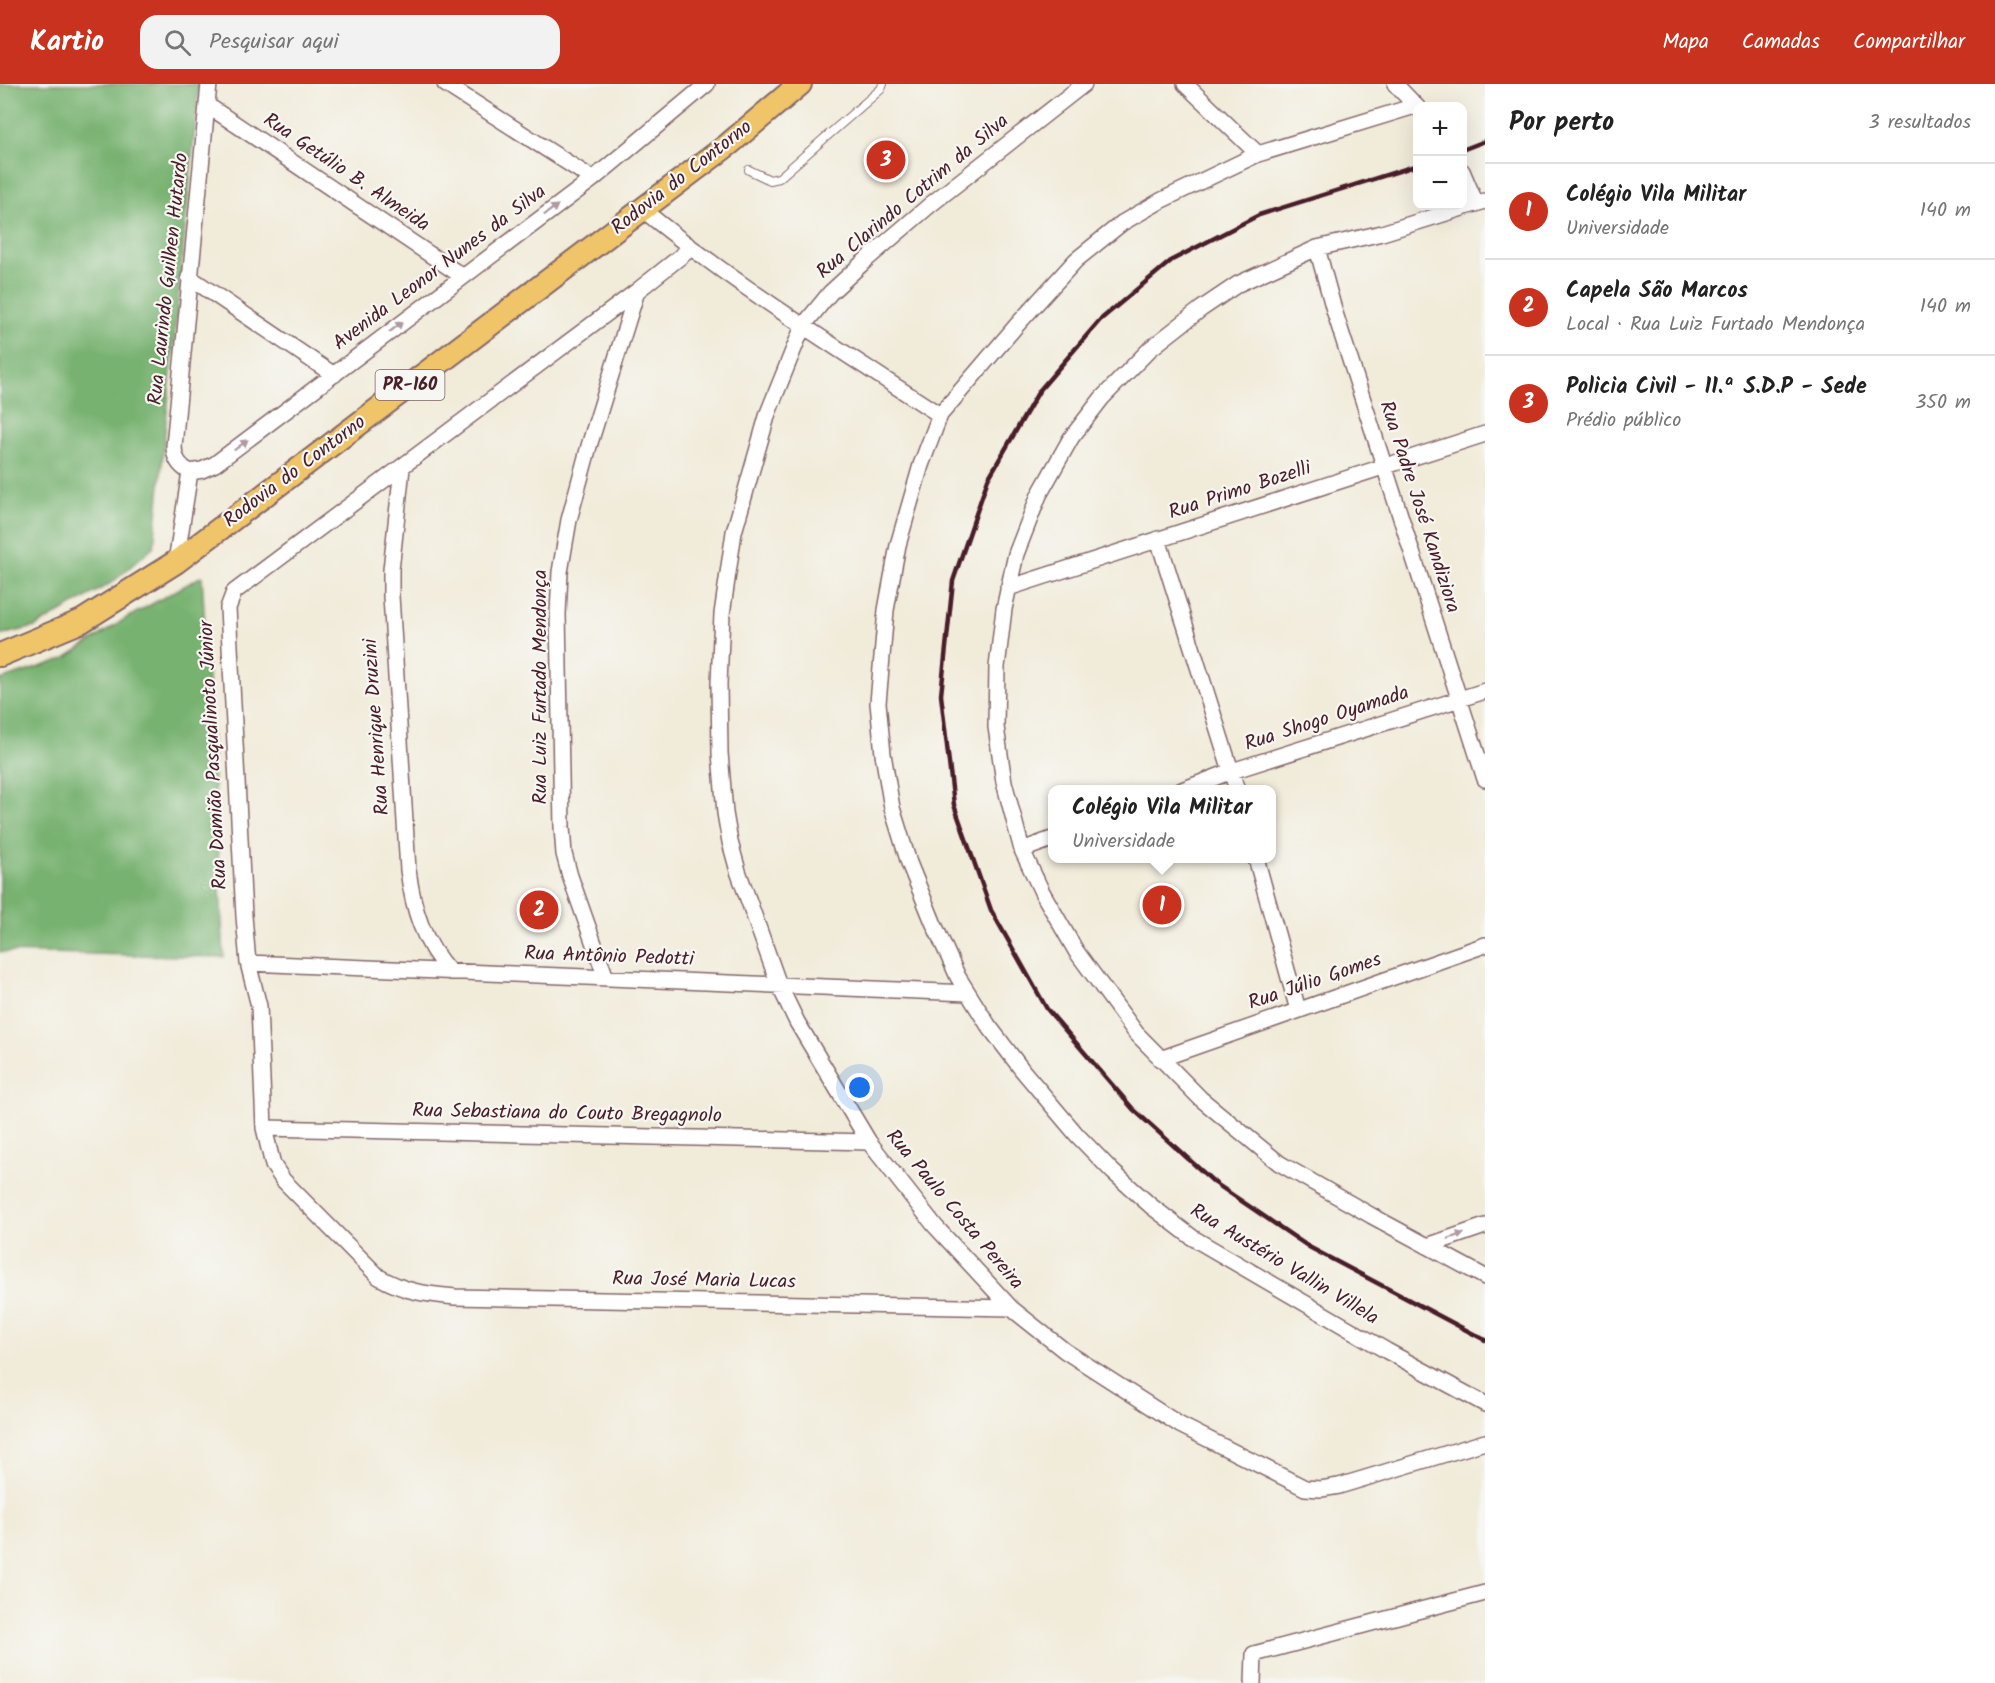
<!DOCTYPE html>
<html lang="pt">
<meta charset="utf-8">
<style>
:root{--surface:#fff;--page:#f2f2f2;--text:#222;--muted:#767676;--line:#e0e0e0;--accent:#c8321e}
body{margin:0;font-family:Kalam,sans-serif;background:var(--page);color:var(--text)}
.controls{position:absolute;right:18px;top:18px;display:grid;overflow:hidden;border-radius:12px;box-shadow:0 6px 24px #0002}
.controls button{width:54px;height:54px;display:grid;place-items:center;padding:0;border:0;border-bottom:2px solid var(--line);background:var(--surface);color:var(--text);font:30px sans-serif}
.you{position:absolute;left:860px;top:1004px;width:21px;height:21px;margin:-15px;border:4px solid #fff;border-radius:50%;background:#1a73e8;box-shadow:0 0 0 9px #1a73e833}
.badge{display:grid;place-items:center;width:39px;height:39px;border-radius:50%;background:var(--accent);color:#fff;font-size:20px;font-weight:700}
.pin{position:absolute;translate:-50% -50%;border:3px solid #fff;box-shadow:0 2px 6px #0006}
.popup{position:absolute;left:1048px;top:701px;width:228px;height:78px;box-sizing:border-box;display:grid;place-content:center;border-radius:12px;background:var(--surface);filter:drop-shadow(0 2px 4px #0005);font-size:20px;white-space:nowrap;color:var(--muted)}
.popup b{font-size:22px;color:var(--text)}
.popup::after{content:'';position:absolute;left:50%;top:100%;margin-left:-12px;border:12px solid transparent;border-top-color:var(--surface)}
.list{margin:0;padding:0;list-style:none}
h2{display:flex;justify-content:space-between;align-items:center;height:78px;margin:0;padding:0 24px;font-size:26px}
h2 small{font-size:20px;font-weight:400;color:var(--muted)}
.list li{display:grid;grid-template-columns:39px 1fr auto;gap:18px;align-items:center;box-sizing:border-box;height:96px;padding:0 24px;border-top:2px solid var(--line)}
.list b{display:block;font-size:22px;white-space:nowrap}
.list p{margin:0;font-size:20px;white-space:nowrap;color:var(--muted)}
.list em{font-size:20px;font-style:normal;color:var(--muted)}
.icon{flex:none;width:33px;height:33px;fill:none;stroke:currentColor;stroke-width:2;stroke-linecap:round;stroke-linejoin:round}
.map{position:relative;flex:none;width:1485px;height:1599px;overflow:hidden}
header{display:flex;align-items:center;gap:36px;box-sizing:border-box;height:84px;padding:0 30px;background:var(--accent);color:#fff}
header strong{font-size:28px}
nav{display:flex;gap:33px;margin-inline-start:auto;font-size:21px}
.search{width:420px;height:54px;background:var(--page);display:flex;align-items:center;gap:15px;box-sizing:border-box;padding:0 21px;border-radius:18px;color:var(--muted);font-size:22px}
main{display:flex}
aside{flex:1;background:var(--surface)}
.map>svg:first-child{display:block}
</style>
<header>
<strong>Kartio</strong>
<div class="search"><svg class="icon" aria-label="search" viewBox="0 0 24 24"><circle cx="10" cy="10" r="6"/><path d="M15 15l6 6"/></svg>Pesquisar aqui</div>
<nav><a>Mapa</a><a>Camadas</a><a>Compartilhar</a></nav>
</header>
<main>
<div class="map">
<svg width="1485" height="1599" viewBox="0 0 1485 1599">
<rect width="100%" height="100%" fill="#f6f6f2"/>
<filter id="ink" filterUnits="userSpaceOnUse"><feTurbulence type="fractalNoise" baseFrequency=".0167" numOctaves="2"/><feDisplacementMap in="SourceGraphic" scale="12" xChannelSelector="R" yChannelSelector="G"/><feConvolveMatrix kernelMatrix="1 2 1 2 8 2 1 2 1" color-interpolation-filters="sRGB"/></filter>
<filter id="wash" filterUnits="userSpaceOnUse"><feTurbulence type="fractalNoise" baseFrequency=".008" numOctaves="4" result="noise"/><feDisplacementMap in="SourceGraphic" scale="24" xChannelSelector="R" yChannelSelector="G"/><feGaussianBlur stdDeviation="1.35" result="paint"/><feColorMatrix in="noise" values="0 0 0 0 0 0 0 0 0 0 0 0 0 0 0 0 0 1.4 0 .05"/><feComposite in="paint" operator="in"/></filter>
<g filter="url(#wash)">
<rect width="100%" height="100%" fill="#f1ebd9"/>
<path fill="#78b271" stroke="#61684e" stroke-width="1.5" d="M 0,0 L 199,0 L 154,462 L 113,498 L 35,543 L 0,551 Z
M 202,492 L 224,873 L 0,868 L 0,596 L 64,575 L 125,535 Z"/>
</g>
<g filter="url(#ink)">
<g fill="none" stroke-linecap="round" stroke-linejoin="round">
<g stroke="#846668" stroke-width="10">
<path id="service" d="M 749,86 L 770,96 L 779,94 L 881,5 L 883,0"/>
</g>
<g stroke="#846668" stroke-width="18">
<path id="minor" d="M 445,0 L 593,95
M 1084,0 L 930,121 L 867,175 L 830,209 L 803,242 L 768,329 L 734,448 L 722,530 L 719,600 L 720,669 L 725,729 L 730,758 L 738,787 L 779,901 L 797,938 L 869,1058 L 935,1142 L 1011,1224 L 1065,1267 L 1180,1341 L 1305,1404 L 1321,1405 L 1339,1402 L 1485,1358
M 1185,0 L 1258,70
M 1395,0 L 1418,24
M 207,21 L 462,192
M 1415,22 L 1258,70 L 1162,116 L 1122,139 L 1076,176 L 1016,242 L 940,331 L 921,381 L 898,461 L 886,526 L 878,619 L 883,670 L 892,724 L 909,779 L 933,838 L 958,893 L 988,941 L 1023,987 L 1077,1051 L 1113,1088 L 1151,1122 L 1193,1154 L 1387,1267 L 1485,1320
M 1462,87 L 1476,120
M 1485,117 L 1382,149 L 1317,164 L 1238,200 L 1201,225 L 1150,265 L 1102,314 L 1071,354 L 1039,411 L 1016,470 L 1004,525 L 997,583 L 996,643 L 1004,698 L 1022,766 L 1042,808 L 1076,867 L 1136,949 L 1201,1015 L 1279,1079 L 1372,1132 L 1485,1193
M 642,125 C 736,202 839,265 940,331
M 1317,164 L 1334,226 L 1485,695
M 690,165 L 637,207 L 234,508 L 228,524 L 244,832 L 248,879 L 259,922 L 264,1044 L 273,1081 L 283,1096 L 379,1193 C 405,1208 425,1210 455,1213 L 1011,1224
M 189,193 L 334,291
M 402,384 L 391,486 L 391,512 L 408,786 C 413,825 423,859 450,888
M 190,388 L 202,386 L 215,380 L 593,95 L 707,0
M 190,388 C 179,382 174,374 174,362 L 209,0
M 1158,455 L 1237,706
M 176,478 L 190,388
M 1008,504 L 1485,350
M 1182,706 L 1232,687 L 1485,607
M 1022,766 L 1052,755
M 1256,774 L 1298,926
M 248,879 L 968,909
M 606,894 L 570,792 L 564,770 L 562,743 L 558,530 L 560,488 L 569,436 L 589,362 L 637,207
M 1160,975 L 1485,861
M 264,1044 L 869,1058
M 1427,1162 L 1485,1142
M 1253,1599 L 1254,1570 L 1485,1509"/>
</g>
<g stroke="#846668" stroke-width="26">
<path id="primary" d="M 0,571 L 82,537 L 176,478 L 729,60 L 800,0"/>
</g>
<use href="#service" stroke="#fff" stroke-width="8"/>
<use href="#minor" stroke="#fff" stroke-width="15"/>
<use href="#primary" stroke="#f0c469" stroke-width="22"/>
<path stroke="#4a1f2b" stroke-width="4.5" d="M 1462,66 L 1485,57
M 1418,81 L 1259,131 L 1172,176 L 1100,236 L 1039,307 L 988,395 L 953,497 L 941,611 L 954,721 L 991,826 L 1047,925 L 1133,1025 L 1215,1099 L 1309,1163 L 1485,1256"/>
</g>
<defs><path id="oneway-solid" d="M-6-.8H1V-3.2L6.5 0L1 3.2V.8H-6Z" transform="scale(1.5)"/></defs>
<g fill="#ae9aa0">
<use href="#oneway-solid" transform="translate(551 126) rotate(-37)"/>
<use href="#oneway-solid" transform="translate(396 243) rotate(-38)"/>
<use href="#oneway-solid" transform="translate(241 361) rotate(-37)"/>
<use href="#oneway-solid" transform="translate(1456 1152) rotate(-18)"/>
</g>
</g>
<g text-anchor="middle" dominant-baseline="central" stroke-width="4.5" stroke-linejoin="round" paint-order="stroke">
<rect fill="#f6f6f2" stroke="#7e6067" stroke-width="1.5" x="375.5" y="286" width="69" height="30" rx="4.5"/>
<g font-size="18" font-weight="bold" fill="#4a1f2b">
<text x="410" y="301">PR-160</text>
</g>
<g font-size="20" fill="#4a1f2b" stroke="#f6f6f2">
<text transform="translate(346 89) rotate(34)">Rua Getúlio B. Almeida</text>
<text transform="translate(682 94) rotate(-38)">Rodovia do Contorno</text>
<text transform="translate(913 113) rotate(-40)">Rua Clarindo Cotrim da Silva</text>
<text transform="translate(440 184) rotate(-37)">Avenida Leonor Nunes da Silva</text>
<text transform="translate(169 195) rotate(-84)">Rua Laurindo Guilhen Hutardo</text>
<text transform="translate(295 388) rotate(-37)">Rodovia do Contorno</text>
<text transform="translate(1240 407) rotate(-18)">Rua Primo Bozelli</text>
<text transform="translate(1419 423) rotate(72)">Rua Padre José Kandiziora</text>
<text transform="translate(541 603) rotate(-90)">Rua Luiz Furtado Mendonça</text>
<text transform="translate(1327 635) rotate(-18)">Rua Shogo Oyamada</text>
<text transform="translate(377 643) rotate(-94)">Rua Henrique Druzini</text>
<text transform="translate(214 671) rotate(-93)">Rua Damião Pasqualinoto Júnior</text>
<text transform="translate(609 873) rotate(2)">Rua Antônio Pedotti</text>
<text transform="translate(1315 898) rotate(-19)">Rua Júlio Gomes</text>
<text transform="translate(567 1030) rotate(1)">Rua Sebastiana do Couto Bregagnolo</text>
<text transform="translate(954 1126) rotate(50)">Rua Paulo Costa Pereira</text>
<text transform="translate(1284 1181) rotate(31)">Rua Austério Vallin Villela</text>
<text transform="translate(704 1197) rotate(1)">Rua José Maria Lucas</text>
</g>
</g>
</svg>
<div class="controls">
<button>+</button>
<button>−</button>
</div>
<div class="you"></div>
<div class="pin badge" style="left:1162px;top:821px">1</div>
<div class="popup"><b>Colégio Vila Militar</b>Universidade</div>
<div class="pin badge" style="left:539px;top:826px">2</div>
<div class="pin badge" style="left:886px;top:76px">3</div>
</div>
<aside>
<h2>Por perto<small>3 resultados</small></h2>
<ul class="list">
<li><span class="badge">1</span><div><b>Colégio Vila Militar</b><p>Universidade</p></div><em>140 m</em></li>
<li><span class="badge">2</span><div><b>Capela São Marcos</b><p>Local · Rua Luiz Furtado Mendonça</p></div><em>140 m</em></li>
<li><span class="badge">3</span><div><b>Policia Civil - 11.ª S.D.P - Sede</b><p>Prédio público</p></div><em>350 m</em></li>
</ul>
</aside>
</main>
